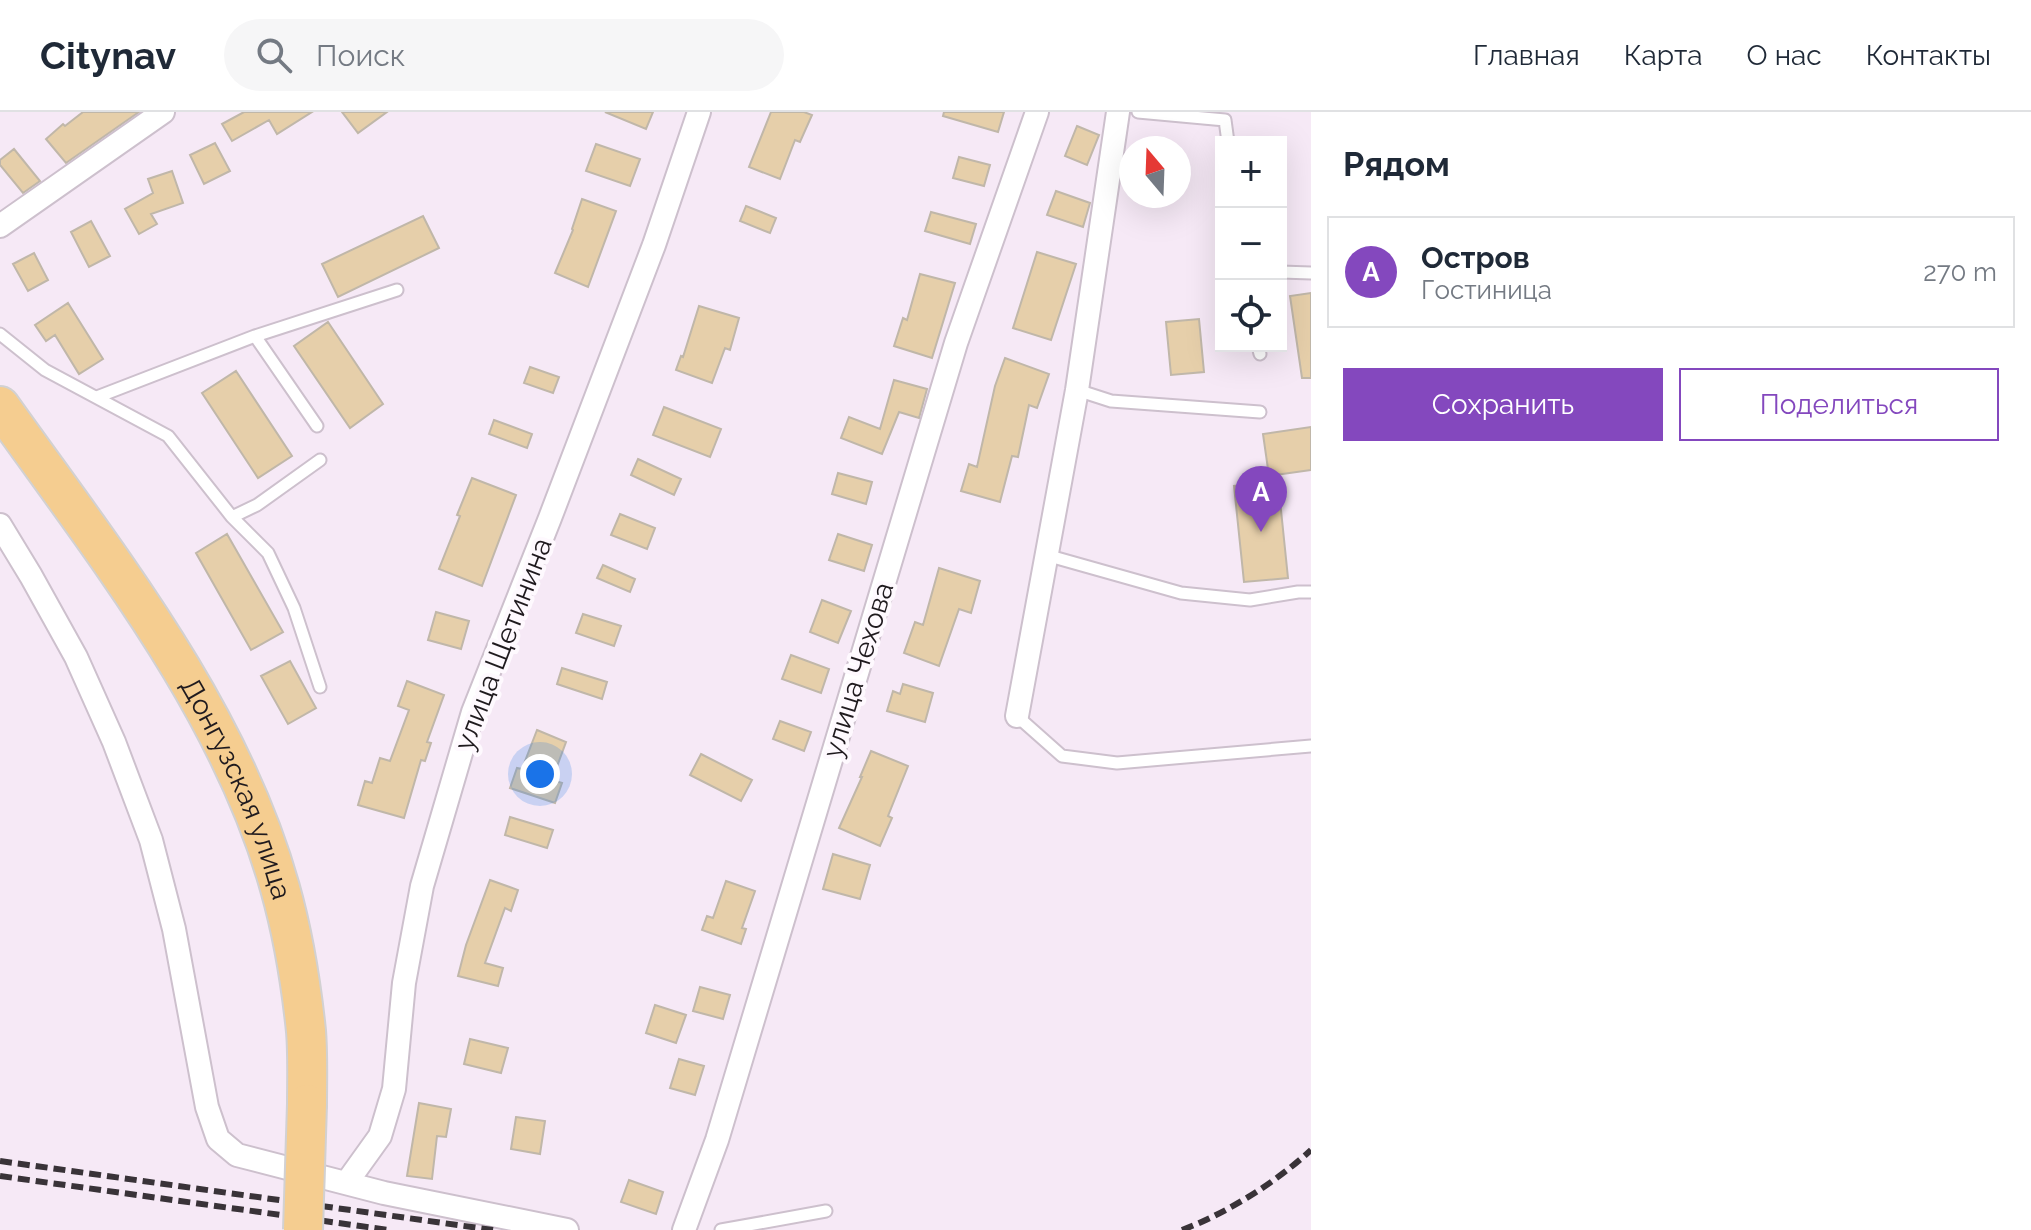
<!DOCTYPE html>
<html lang="ru">
<meta charset="utf-8">
<style>
:root{--surface:#fff;--page:#f6f6f7;--text:#1f2937;--muted:#747a83;--line:#e0e1e3;--accent:#8448be}
body{margin:0;font-family:Raleway,sans-serif;background:var(--page);color:var(--text)}
.controls{position:absolute;right:24px;top:24px;display:grid;overflow:hidden;border-radius:0px;box-shadow:0 8px 32px #0002}
.controls button{width:72px;height:72px;display:grid;place-items:center;padding:0;border:0;border-bottom:2px solid var(--line);background:var(--surface);color:var(--text);font:40px sans-serif}
.compass{position:absolute;left:1119px;top:24px;width:72px;height:72px;border-radius:50%;background:var(--surface);box-shadow:0 8px 32px #0002;rotate:341deg}
.you{position:absolute;left:540px;top:662px;width:28px;height:28px;margin:-20px;border:6px solid #fff;border-radius:50%;background:#1a73e8;box-shadow:0 0 0 12px #1a73e833}
.badge{display:grid;place-items:center;width:52px;height:52px;border-radius:50%;background:var(--accent);color:#fff;font-size:26px;font-weight:700}
.pin{position:absolute;translate:-50% -66px;filter:drop-shadow(0 2px 4px #0008)}
.pin::after{content:'';position:absolute;top:42px;width:28px;height:24px;background:inherit;clip-path:polygon(0 0,100% 0,50% 100%)}
.list{margin:0;padding:0;list-style:none}
h2{display:flex;justify-content:space-between;align-items:center;height:104px;margin:0;padding:0 32px;font-size:34px}
h2 small{font-size:26px;font-weight:400;color:var(--muted)}
.list li{display:grid;grid-template-columns:52px 1fr auto;gap:24px;align-items:center;box-sizing:border-box;height:112px;margin:0 16px 16px;padding:0 16px;border:2px solid var(--line);border-radius:0px}
.list b{display:block;font-size:30px;white-space:nowrap}
.list p{margin:0;font-size:26px;white-space:nowrap;color:var(--muted)}
.list em{font-size:26px;font-style:normal;color:var(--muted)}
.actions{display:flex;gap:16px;padding:24px 32px}
.actions a{flex:1;padding:18px 0;border:2px solid var(--accent);border-radius:0px;text-align:center;font-size:28px;color:var(--accent)}
.actions .main{background:var(--accent);color:#fff}
.icon{flex:none;width:44px;height:44px;fill:none;stroke:currentColor;stroke-width:2;stroke-linecap:round;stroke-linejoin:round}
.map{position:relative;flex:none;width:1311px;height:1118px;overflow:hidden}
header{display:flex;align-items:center;gap:48px;box-sizing:border-box;height:112px;padding:0 40px;background:var(--surface);border-bottom:2px solid var(--line)}
header strong{font-size:38px}
nav{display:flex;gap:44px;margin-inline-start:auto;font-size:28px}
.search{width:560px;height:72px;background:var(--page);display:flex;align-items:center;gap:20px;box-sizing:border-box;padding:0 28px;border-radius:44px;color:var(--muted);font-size:30px}
main{display:flex}
aside{flex:1;background:var(--surface)}
.map>svg:first-child{display:block}
</style>
<header>
<strong>Citynav</strong>
<div class="search"><svg class="icon" aria-label="search" viewBox="0 0 24 24"><circle cx="10" cy="10" r="6"/><path d="M15 15l6 6"/></svg>Поиск</div>
<nav><a>Главная</a><a>Карта</a><a>О нас</a><a>Контакты</a></nav>
</header>
<main>
<div class="map">
<svg width="1311" height="1118" viewBox="0 0 1311 1118">
<rect width="100%" height="100%" fill="#f6e9f6"/>
<path fill="#e6cfaa" stroke="#c0b7a9" stroke-width="2" d="M 83,0 L 139,0 L 66,51 L 46,27 L 63,12 L 65,14 Z
M 244,0 L 312,0 L 277,22 L 269,8 L 232,29 L 222,12 Z
M 342,0 L 387,0 L 358,21 Z
M 605,0 L 653,0 L 646,17 Z
M 771,0 L 804,0 L 812,3 L 800,30 L 795,28 L 780,67 L 749,55 Z
M 944,0 L 1004,0 L 998,20 L 943,4 Z
M 1077,14 L 1099,23 L 1087,53 L 1065,44 Z
M 215,31 L 230,59 L 204,72 L 190,43 Z
M 596,32 L 640,47 L 630,74 L 586,59 Z
M 14,37 L 40,69 L 23,81 L 0,53 L 0,48 Z
M 959,45 L 990,53 L 984,74 L 953,66 Z
M 172,59 L 183,91 L 151,102 L 157,112 L 139,122 L 125,97 L 153,81 L 148,67 Z
M 1056,79 L 1090,91 L 1083,115 L 1047,103 Z
M 582,87 L 616,99 L 588,175 L 555,161 L 573,118 L 572,117 Z
M 746,94 L 776,106 L 770,121 L 740,109 Z
M 931,100 L 976,112 L 970,132 L 925,119 Z
M 423,104 L 439,136 L 338,185 L 322,152 Z
M 91,109 L 110,144 L 89,155 L 71,120 Z
M 1037,140 L 1076,152 L 1051,228 L 1013,216 Z
M 34,141 L 48,168 L 28,179 L 13,152 Z
M 920,162 L 955,171 L 932,246 L 894,234 L 903,206 L 907,208 Z
M 1311,181 L 1311,266 L 1302,266 L 1290,184 Z
M 68,191 L 103,247 L 79,262 L 55,223 L 46,229 L 35,213 Z
M 699,194 L 739,206 L 730,238 L 725,236 L 712,271 L 676,258 L 681,244 L 683,245 Z
M 1199,207 L 1204,260 L 1171,263 L 1166,210 Z
M 328,210 L 383,292 L 350,316 L 294,234 Z
M 1005,246 L 1049,262 L 1037,296 L 1029,293 L 1018,345 L 1012,344 L 1000,390 L 961,379 L 969,352 L 977,355 L 995,274 Z
M 530,255 L 559,265 L 553,281 L 524,271 Z
M 236,259 L 292,344 L 258,366 L 202,281 Z
M 894,268 L 927,277 L 919,306 L 899,300 L 882,342 L 841,326 L 849,305 L 880,317 Z
M 664,295 L 721,317 L 710,345 L 653,323 Z
M 494,308 L 532,322 L 527,336 L 489,322 Z
M 1311,315 L 1311,358 L 1269,364 L 1263,322 Z
M 638,347 L 681,367 L 674,383 L 631,363 Z
M 838,361 L 872,370 L 866,392 L 832,382 Z
M 472,366 L 516,383 L 482,474 L 439,457 L 460,404 L 457,403 Z
M 1278,369 L 1288,466 L 1244,470 L 1234,374 Z
M 620,402 L 655,416 L 647,437 L 611,423 Z
M 227,422 L 283,520 L 251,538 L 196,441 Z
M 838,422 L 872,433 L 864,459 L 829,448 Z
M 603,453 L 635,467 L 630,480 L 597,466 Z
M 939,456 L 980,469 L 971,501 L 959,497 L 939,554 L 904,541 L 915,510 L 923,513 Z
M 822,488 L 851,499 L 838,531 L 810,520 Z
M 436,500 L 469,509 L 461,537 L 428,528 Z
M 583,502 L 621,514 L 614,534 L 576,521 Z
M 791,543 L 829,557 L 821,581 L 782,567 Z
M 290,549 L 316,596 L 288,612 L 261,564 Z
M 562,556 L 607,570 L 602,587 L 557,572 Z
M 407,569 L 444,583 L 427,630 L 431,631 L 425,649 L 421,648 L 404,706 L 358,693 L 365,669 L 372,671 L 380,646 L 390,649 L 409,598 L 398,594 Z
M 903,572 L 933,581 L 925,610 L 887,599 L 893,579 L 900,582 Z
M 780,609 L 811,620 L 804,639 L 773,627 Z
M 537,618 L 566,630 L 552,668 L 562,671 L 555,691 L 510,676 L 517,656 L 522,657 Z
M 871,639 L 908,654 L 888,704 L 892,706 L 880,734 L 839,716 L 862,665 L 860,665 Z
M 701,642 L 752,668 L 741,689 L 690,663 Z
M 510,705 L 553,718 L 547,736 L 505,723 Z
M 833,742 L 870,753 L 860,787 L 823,777 Z
M 490,768 L 518,778 L 511,799 L 505,796 L 485,851 L 503,856 L 498,874 L 458,864 L 466,833 Z
M 726,769 L 755,779 L 742,816 L 746,817 L 741,832 L 702,818 L 707,804 L 713,806 Z
M 700,875 L 730,883 L 723,907 L 693,899 Z
M 655,893 L 686,903 L 676,931 L 646,921 Z
M 470,927 L 508,936 L 501,961 L 464,952 Z
M 679,947 L 704,954 L 695,983 L 670,976 Z
M 419,991 L 451,997 L 446,1025 L 437,1024 L 432,1067 L 407,1064 Z
M 516,1005 L 545,1009 L 540,1042 L 511,1037 Z
M 629,1068 L 663,1080 L 656,1102 L 621,1090 Z"/>
<g fill="none" stroke-linecap="round" stroke-linejoin="round">
<g stroke="#cdc0cd" stroke-width="15">
<path id="lane" d="M 1138,0 L 1225,8 L 1228,30
M 1281,160 L 1311,161
M 0,222 L 45,258 L 168,324 L 232,405 L 257,393 L 320,348
M 255,224 L 317,314
M 1258,234 L 1260,242
M 1077,278 L 1111,289 L 1260,300
M 97,285 L 255,224 L 397,178
M 232,405 L 268,441 L 294,496 L 320,575
M 1046,443 L 1181,481 L 1250,488 L 1298,480 L 1311,480
M 1017,604 L 1062,644 L 1117,651 L 1311,634
M 721,1118 L 826,1099"/>
</g>
<g stroke="#cdc0cd" stroke-width="26">
<path id="street" d="M 0,114 L 163,0
M 0,413 L 31,464 L 76,545 L 114,630 L 151,728 L 174,817 L 207,995 L 218,1027 L 237,1043 L 384,1081 L 567,1118
M 1017,604 L 1077,278 L 1118,0
M 347,1070 L 380,1024 L 394,977 L 404,871 L 422,774 L 473,600 L 550,406 L 654,133 L 699,0
M 684,1118 L 717,1028 L 956,231 L 1037,0"/>
</g>
<g stroke="#d2d1d2" stroke-width="42">
<g id="highway">
<path id="s1" d="M 0,294 C 106,443 230,597 280,776 C 293,822 301,871 306,919 C 308,943 307,968 307,992"/>
</g>
</g>
<use href="#lane" stroke="#fff" stroke-width="11"/>
<use href="#street" stroke="#fff" stroke-width="22"/>
<use href="#highway" stroke="#f5cd90" stroke-width="38"/>
<path stroke="#393338" stroke-width="6" stroke-dasharray="12 6" stroke-linecap="butt" d="M 0,1049 L 493,1118
M 0,1064 L 389,1118
M 1182,1118 C 1227,1101 1275,1071 1311,1038"/>
<g stroke="#d2d1d2" stroke-width="42" stroke-linecap="butt">
<path id="highway-bridge" d="M 303,1118 L 307,992"/>
</g>
<use href="#highway-bridge" stroke="#f5cd90" stroke-width="38"/>
</g>
<g text-anchor="middle" dominant-baseline="central" stroke-width="8" stroke-linejoin="round" paint-order="stroke">
<g font-size="28" fill="#1f1a1e" stroke="#fef9fe">
<text transform="translate(503 532) rotate(-69)">улица Щетинина</text>
<text transform="translate(858 558) rotate(-73)">улица Чехова</text>
<text stroke="none"><textPath href="#s1" startOffset="452">Донгузская улица</textPath></text>
</g>
</g>
</svg>
<div class="controls">
<button>+</button>
<button>−</button>
<button><svg class="icon" aria-label="locate" viewBox="0 0 24 24"><circle cx="12" cy="12" r="6"/><path d="M12 2v4M12 18v4M2 12h4M18 12h4"/></svg></button>
</div>
<svg class="compass" viewBox="-18 -18 36 36"><path d="M0-13l5 13h-10z" fill="#e53935"/><path d="M0 13l5-13h-10z" fill="#747a83"/></svg>
<div class="you"></div>
<div class="pin badge" style="left:1261px;top:420px">A</div>
</div>
<aside>
<h2>Рядом<small></small></h2>
<ul class="list">
<li><span class="badge">A</span><div><b>Остров</b><p>Гостиница</p></div><em>270 m</em></li>
</ul>
<div class="actions"><a class="main">Сохранить</a><a>Поделиться</a></div>
</aside>
</main>
